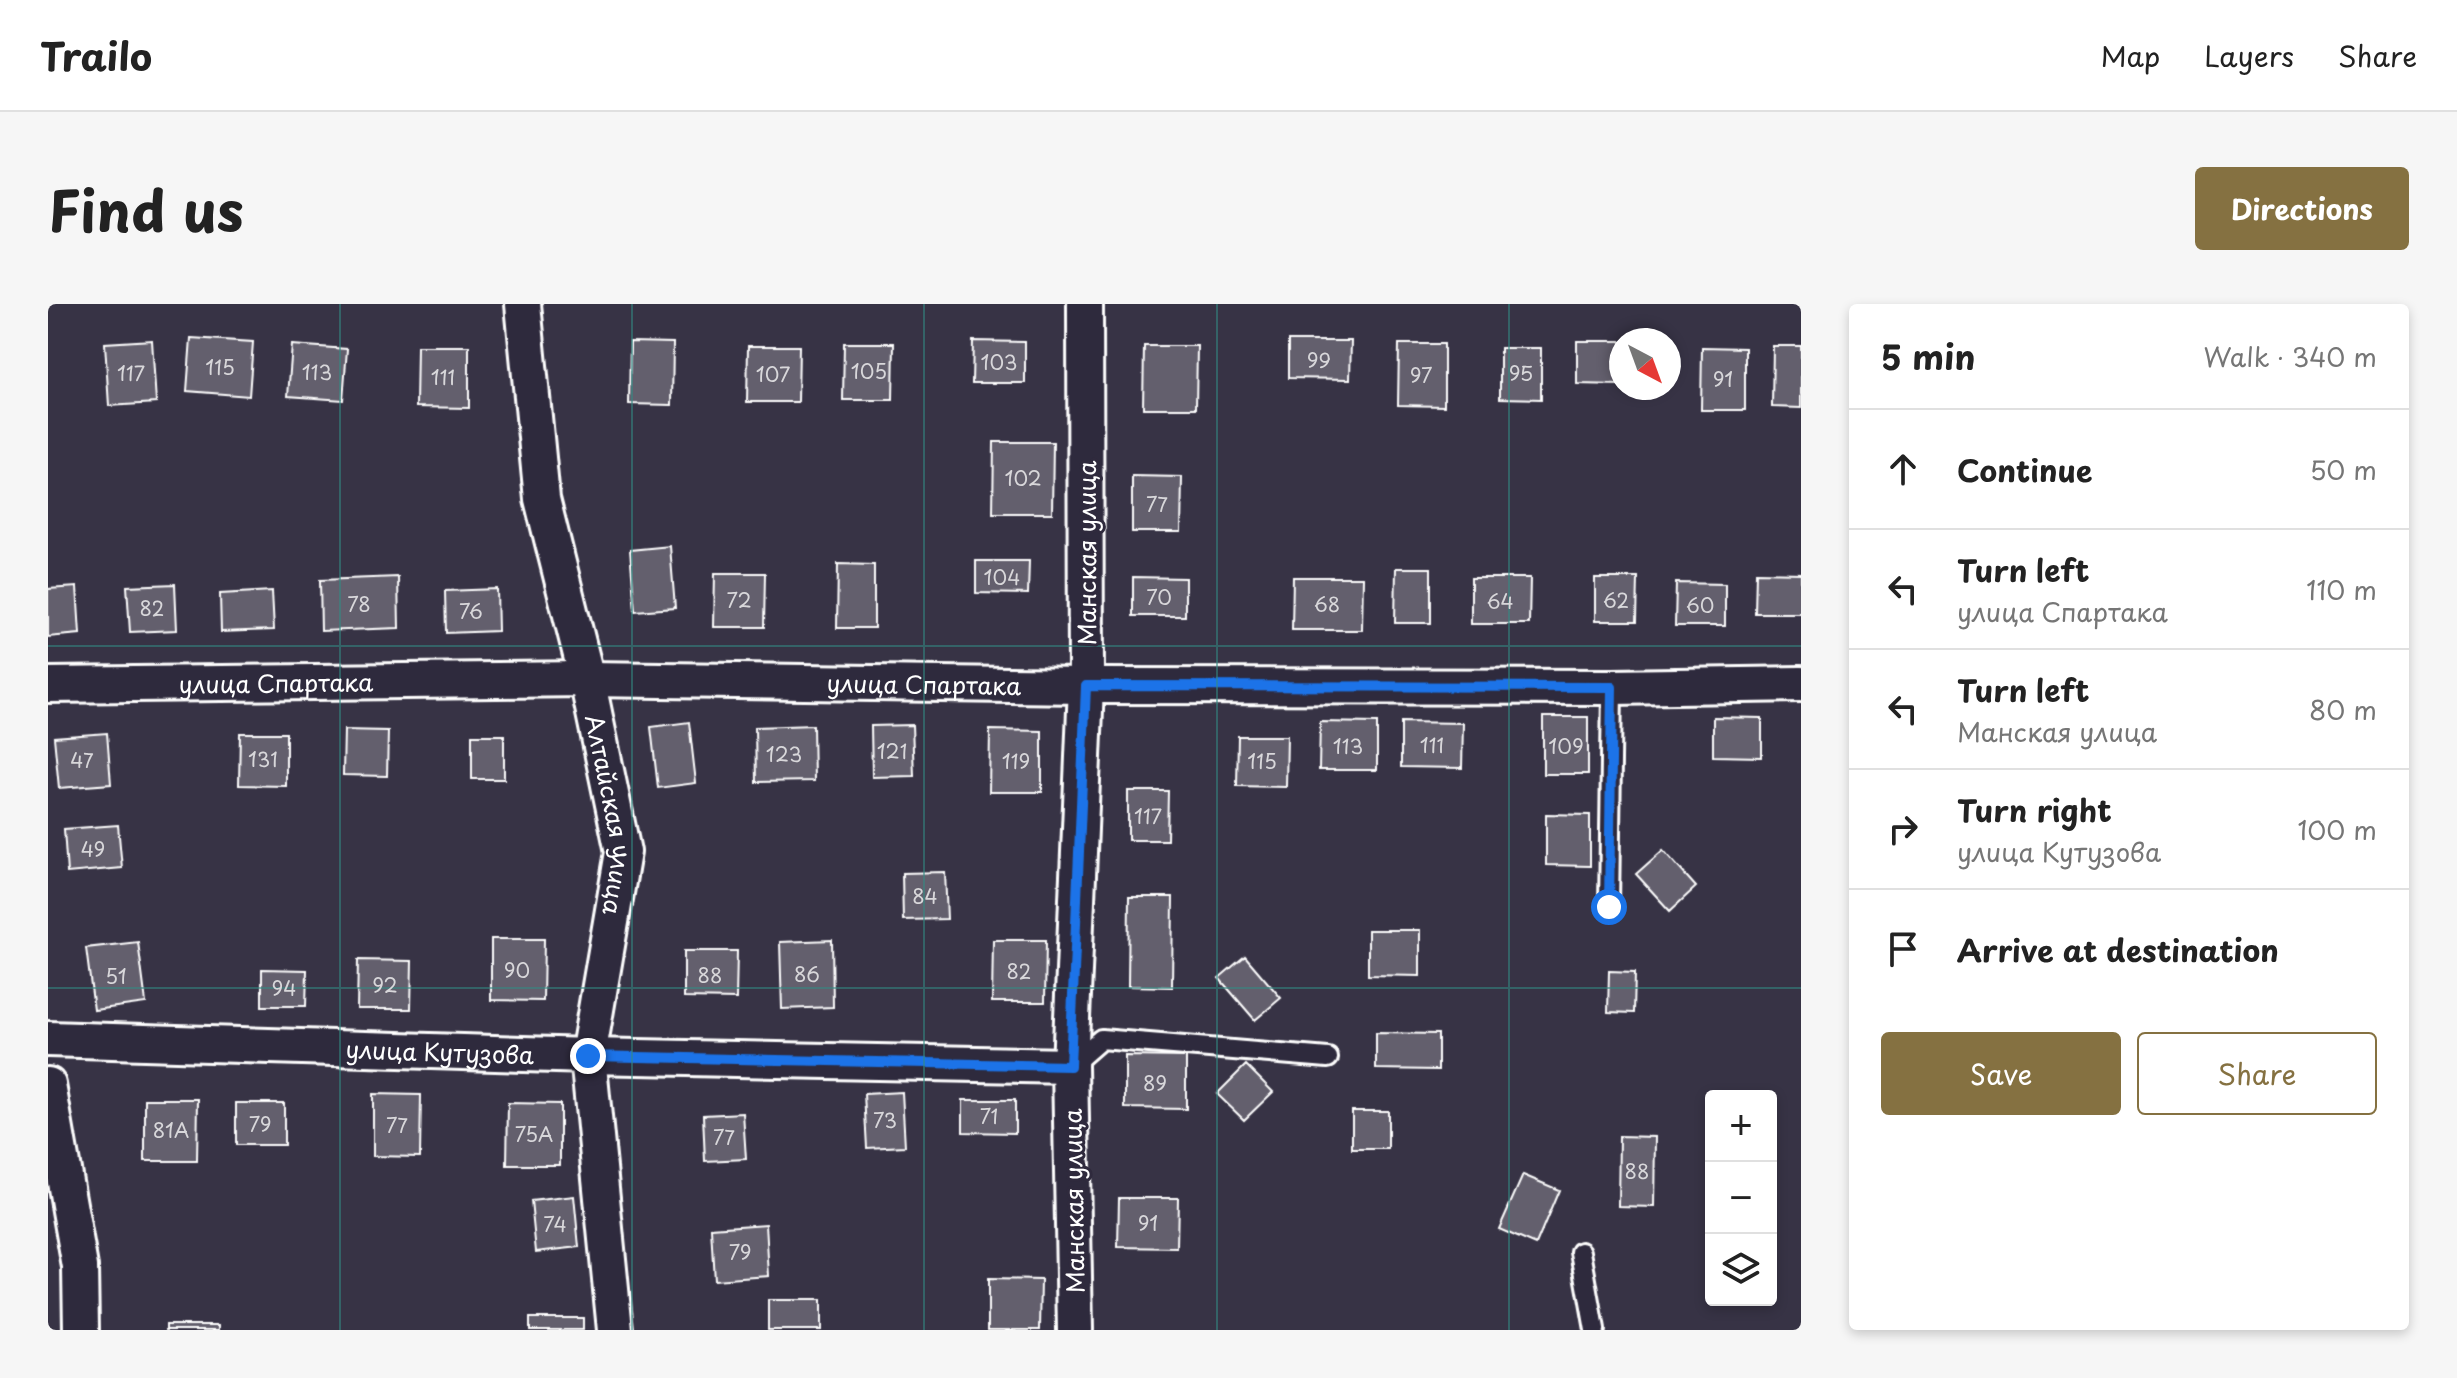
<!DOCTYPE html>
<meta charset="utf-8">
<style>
:root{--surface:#fff;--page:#f6f6f6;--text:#222;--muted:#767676;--line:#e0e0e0;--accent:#857141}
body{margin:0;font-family:"Playpen Sans",sans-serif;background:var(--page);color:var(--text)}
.controls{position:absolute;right:24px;bottom:24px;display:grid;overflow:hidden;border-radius:8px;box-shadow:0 4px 12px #0003}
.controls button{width:72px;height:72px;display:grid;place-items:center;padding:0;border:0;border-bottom:2px solid var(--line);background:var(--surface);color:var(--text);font:40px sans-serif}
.compass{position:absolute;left:1561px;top:24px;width:72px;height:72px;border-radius:50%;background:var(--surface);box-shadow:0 4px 12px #0003;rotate:139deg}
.stop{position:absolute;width:24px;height:24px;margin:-18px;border:6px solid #1a73e8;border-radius:50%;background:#fff}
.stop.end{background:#1a73e8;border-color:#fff;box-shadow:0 2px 8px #0008}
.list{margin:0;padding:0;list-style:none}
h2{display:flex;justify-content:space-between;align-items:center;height:104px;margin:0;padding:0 32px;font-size:34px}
h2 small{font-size:26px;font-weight:400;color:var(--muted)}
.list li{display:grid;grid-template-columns:52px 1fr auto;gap:24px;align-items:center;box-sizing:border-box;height:120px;padding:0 32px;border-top:2px solid var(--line)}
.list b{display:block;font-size:30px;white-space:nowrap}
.list p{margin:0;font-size:26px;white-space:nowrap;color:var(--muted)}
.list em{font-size:26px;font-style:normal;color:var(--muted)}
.actions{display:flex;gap:16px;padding:24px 32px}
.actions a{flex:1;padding:18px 0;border:2px solid var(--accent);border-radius:8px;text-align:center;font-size:28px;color:var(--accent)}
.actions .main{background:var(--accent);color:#fff}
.icon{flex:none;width:44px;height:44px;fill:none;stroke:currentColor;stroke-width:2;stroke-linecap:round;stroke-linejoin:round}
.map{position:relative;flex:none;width:1753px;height:1026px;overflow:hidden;border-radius:8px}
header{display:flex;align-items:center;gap:48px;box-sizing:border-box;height:112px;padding:0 40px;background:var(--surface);border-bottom:2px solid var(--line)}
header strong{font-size:38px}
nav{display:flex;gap:44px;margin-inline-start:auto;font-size:28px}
.intro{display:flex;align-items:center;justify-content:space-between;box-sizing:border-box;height:192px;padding:0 48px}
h1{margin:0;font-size:56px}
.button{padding:20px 36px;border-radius:8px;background:var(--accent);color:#fff;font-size:28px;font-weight:700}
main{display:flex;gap:48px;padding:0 48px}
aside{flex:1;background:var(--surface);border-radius:8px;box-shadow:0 4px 12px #0003}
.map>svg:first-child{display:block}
</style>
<header>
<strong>Trailo</strong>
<nav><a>Map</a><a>Layers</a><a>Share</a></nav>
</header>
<div class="intro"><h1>Find us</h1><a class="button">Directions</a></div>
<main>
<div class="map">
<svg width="1753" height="1026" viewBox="0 0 1753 1026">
<rect width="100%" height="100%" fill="#373345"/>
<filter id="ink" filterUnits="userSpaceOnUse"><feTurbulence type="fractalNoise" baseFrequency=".0125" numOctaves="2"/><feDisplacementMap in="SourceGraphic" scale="16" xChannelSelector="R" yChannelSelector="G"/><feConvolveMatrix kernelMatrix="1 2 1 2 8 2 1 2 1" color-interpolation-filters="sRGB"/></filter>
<g filter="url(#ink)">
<path fill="#635f6d" stroke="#fff" stroke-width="2" d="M 143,34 L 205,38 L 201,92 L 139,87 Z
M 104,36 L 108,99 L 61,102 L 57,39 Z
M 925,37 L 977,38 L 977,79 L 924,79 Z
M 1240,37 L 1303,37 L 1302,75 L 1240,74 Z
M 1529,37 L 1573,37 L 1573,81 L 1529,80 Z
M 582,38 L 625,39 L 624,101 L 581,100 Z
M 796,39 L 846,39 L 845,96 L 795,96 Z
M 1351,40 L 1396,40 L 1396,102 L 1350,101 Z
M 244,41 L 299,45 L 295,96 L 240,92 Z
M 369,42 L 421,42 L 421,104 L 368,103 Z
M 700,42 L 751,42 L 750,98 L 699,98 Z
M 1096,42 L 1149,42 L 1148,104 L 1095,104 Z
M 1725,42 L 1753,42 L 1753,104 L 1724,103 Z
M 1654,43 L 1697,44 L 1697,106 L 1653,106 Z
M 1452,44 L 1493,44 L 1493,95 L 1452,94 Z
M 946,138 L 1005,138 L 1004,209 L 945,209 Z
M 1084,172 L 1134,173 L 1133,228 L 1084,228 Z
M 622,242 L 627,304 L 587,307 L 582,246 Z
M 928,257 L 981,257 L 980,290 L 928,289 Z
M 790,260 L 826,261 L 826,324 L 789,324 Z
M 1348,264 L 1383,264 L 1383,319 L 1347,319 Z
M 1708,268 L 1753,269 L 1753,309 L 1707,309 Z
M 667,269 L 717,269 L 716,323 L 666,323 Z
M 350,273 L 351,324 L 273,327 L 272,276 Z
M 1085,273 L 1137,274 L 1137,312 L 1085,312 Z
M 1245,273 L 1315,273 L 1314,326 L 1244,326 Z
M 1423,274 L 1482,274 L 1481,320 L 1423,320 Z
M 1547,274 L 1590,274 L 1589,317 L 1547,317 Z
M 1628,279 L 1677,280 L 1677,322 L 1627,322 Z
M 127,280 L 129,326 L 82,328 L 79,282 Z
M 29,283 L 32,330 L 0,333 L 0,285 Z
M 449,285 L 450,327 L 398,329 L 397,287 Z
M 224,287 L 226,326 L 173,328 L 172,290 Z
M 1495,413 L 1540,413 L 1540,470 L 1495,470 Z
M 1665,413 L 1714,414 L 1714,453 L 1665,452 Z
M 641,418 L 648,479 L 610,484 L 603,423 Z
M 1272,418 L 1329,419 L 1329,466 L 1271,466 Z
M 1353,418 L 1415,419 L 1414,464 L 1353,463 Z
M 765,421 L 766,477 L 708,478 L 707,423 Z
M 864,421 L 866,472 L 824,473 L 823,422 Z
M 296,426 L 340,427 L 339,472 L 295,471 Z
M 942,426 L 994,427 L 994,488 L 941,488 Z
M 59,429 L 63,480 L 11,484 L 6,433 Z
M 192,429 L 238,429 L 238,482 L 191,481 Z
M 424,431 L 456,431 L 456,475 L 424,475 Z
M 1190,432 L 1239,432 L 1238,483 L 1189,482 Z
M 1080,487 L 1120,487 L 1119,536 L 1080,536 Z
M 1498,510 L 1542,511 L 1542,562 L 1498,561 Z
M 70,521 L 74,564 L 19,569 L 16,525 Z
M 1615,546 L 1648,583 L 1622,607 L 1588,570 Z
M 897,568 L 899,615 L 855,616 L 854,569 Z
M 1081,593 L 1125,593 L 1124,683 L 1080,682 Z
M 1320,626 L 1372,626 L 1372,672 L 1320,671 Z
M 443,635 L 496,635 L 495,697 L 443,696 Z
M 784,636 L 785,703 L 734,705 L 732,638 Z
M 945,636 L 998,636 L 997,698 L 944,698 Z
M 90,638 L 98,699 L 46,706 L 38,644 Z
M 636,647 L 689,647 L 688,695 L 636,694 Z
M 1197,652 L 1233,694 L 1207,716 L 1171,674 Z
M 310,656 L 364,657 L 363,705 L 309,705 Z
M 214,665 L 259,666 L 258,702 L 214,702 Z
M 1561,667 L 1587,668 L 1586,709 L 1560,708 Z
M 1328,729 L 1390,730 L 1390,766 L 1328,765 Z
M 1077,752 L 1138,753 L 1138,805 L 1077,804 Z
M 1198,761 L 1225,788 L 1196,816 L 1169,790 Z
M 854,788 L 857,842 L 819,844 L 816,790 Z
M 325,790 L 373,791 L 372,853 L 325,852 Z
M 97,795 L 150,795 L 149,857 L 97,857 Z
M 915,796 L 967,796 L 967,829 L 915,828 Z
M 188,799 L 236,799 L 236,841 L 188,841 Z
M 460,799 L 512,800 L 512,861 L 459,861 Z
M 1304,807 L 1340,807 L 1340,845 L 1304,845 Z
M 695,809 L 698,855 L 657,857 L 655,811 Z
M 1571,832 L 1607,833 L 1606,903 L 1570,902 Z
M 1475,871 L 1511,886 L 1488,941 L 1451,925 Z
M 526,892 L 531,943 L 488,948 L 483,897 Z
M 1071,894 L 1130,894 L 1129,944 L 1070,943 Z
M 718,920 L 721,972 L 666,976 L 663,924 Z
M 940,975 L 993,976 L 992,1026 L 940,1026 Z
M 720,996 L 773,996 L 773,1026 L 720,1026 Z
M 482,1014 L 535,1014 L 535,1026 L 482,1026 Z
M 118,1021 L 171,1021 L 171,1026 L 118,1026 Z"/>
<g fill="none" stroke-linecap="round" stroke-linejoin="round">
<g stroke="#fff" stroke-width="24">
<path id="service" d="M 1561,603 L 1564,383
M 1022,762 L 1053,735 L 1280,754
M 1533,948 L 1547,1026"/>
</g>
<g stroke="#fff" stroke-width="40">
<g id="minor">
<path id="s1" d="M 475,0 L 494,195 L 539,375 L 575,548 L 540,752 L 567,1026"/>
<path id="s2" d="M 0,381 L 539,375 L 1038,382 L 1564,383 L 1753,380"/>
<path id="s3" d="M 0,735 L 540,752 L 1022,762"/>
<path d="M 0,781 L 32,963 L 33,1026"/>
<path d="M 1027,1026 L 1022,762 L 1038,382 L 1037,0"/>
</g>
</g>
<use href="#service" stroke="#2f2a3d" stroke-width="18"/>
<use href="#minor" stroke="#2f2a3d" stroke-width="34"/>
</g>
</g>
<g fill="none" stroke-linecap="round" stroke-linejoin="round" filter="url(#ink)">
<path stroke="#1a73e8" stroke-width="10" d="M 540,752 L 1022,762 L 1038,382 L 1564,383 L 1561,603"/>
</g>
<path fill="none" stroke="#338b84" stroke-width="2" stroke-opacity="0.55" d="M 292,0 L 292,1026M 584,0 L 584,1026M 876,0 L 876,1026M 1169,0 L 1169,1026M 1461,0 L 1461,1026M 0,342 L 1753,342M 0,684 L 1753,684"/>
<g text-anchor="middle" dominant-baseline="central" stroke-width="6" stroke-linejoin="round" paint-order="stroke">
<g font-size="20" fill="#d8d7da">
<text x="1271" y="56">99</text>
<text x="951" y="58">103</text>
<text x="172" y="63">115</text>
<text x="821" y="67">105</text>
<text x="269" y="68">113</text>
<text x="83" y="69">117</text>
<text x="1473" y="69">95</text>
<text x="725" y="70">107</text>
<text x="1373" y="71">97</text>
<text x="395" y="73">111</text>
<text x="1675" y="75">91</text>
<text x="975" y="174">102</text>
<text x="1109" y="200">77</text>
<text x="954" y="273">104</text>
<text x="1111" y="293">70</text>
<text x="691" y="296">72</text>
<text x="1568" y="296">62</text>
<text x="1452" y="297">64</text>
<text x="311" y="300">78</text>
<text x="1279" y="300">68</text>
<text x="1652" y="301">60</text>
<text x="104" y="304">82</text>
<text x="423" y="307">76</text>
<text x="1384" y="441">111</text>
<text x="1300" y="442">113</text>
<text x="1518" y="442">109</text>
<text x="844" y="447">121</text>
<text x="736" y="450">123</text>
<text x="215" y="455">131</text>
<text x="34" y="456">47</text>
<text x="968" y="457">119</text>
<text x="1214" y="457">115</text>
<text x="1100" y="512">117</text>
<text x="45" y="545">49</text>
<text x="877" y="592">84</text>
<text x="469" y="666">90</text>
<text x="971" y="667">82</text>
<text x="759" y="670">86</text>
<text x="662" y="671">88</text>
<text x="68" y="672">51</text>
<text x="337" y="681">92</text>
<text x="236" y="684">94</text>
<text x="1107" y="779">89</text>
<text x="941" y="812">71</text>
<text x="837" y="816">73</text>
<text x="212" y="820">79</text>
<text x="349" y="821">77</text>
<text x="123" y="826">81А</text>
<text x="486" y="830">75А</text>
<text x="676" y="833">77</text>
<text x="1589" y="867">88</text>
<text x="1100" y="919">91</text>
<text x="507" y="920">74</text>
<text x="692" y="948">79</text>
</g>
<g font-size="24" fill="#fff" stroke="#2f2a3d">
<text transform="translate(1038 249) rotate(-90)">Манская улица</text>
<text stroke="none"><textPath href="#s2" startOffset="228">улица Спартака</textPath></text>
<text stroke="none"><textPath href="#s2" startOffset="876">улица Спартака</textPath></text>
<text stroke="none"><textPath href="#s1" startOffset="520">Алтайская улица</textPath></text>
<text stroke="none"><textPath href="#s3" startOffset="392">улица Кутузова</textPath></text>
<text transform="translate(1025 897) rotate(-91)">Манская улица</text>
</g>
</g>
</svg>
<div class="controls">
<button>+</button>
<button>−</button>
<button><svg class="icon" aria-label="layers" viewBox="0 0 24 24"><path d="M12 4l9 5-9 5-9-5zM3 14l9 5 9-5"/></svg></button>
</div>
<svg class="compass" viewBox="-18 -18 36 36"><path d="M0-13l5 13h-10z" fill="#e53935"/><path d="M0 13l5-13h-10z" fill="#767676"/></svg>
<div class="stop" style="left:1561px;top:603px"></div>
<div class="stop end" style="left:540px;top:752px"></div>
</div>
<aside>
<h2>5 min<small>Walk · 340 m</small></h2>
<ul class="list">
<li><svg class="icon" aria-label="ahead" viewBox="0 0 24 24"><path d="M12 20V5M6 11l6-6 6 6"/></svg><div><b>Continue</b></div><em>50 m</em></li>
<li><svg class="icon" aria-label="left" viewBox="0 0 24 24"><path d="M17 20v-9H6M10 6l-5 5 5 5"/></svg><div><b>Turn left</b><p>улица Спартака</p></div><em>110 m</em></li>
<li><svg class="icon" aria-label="left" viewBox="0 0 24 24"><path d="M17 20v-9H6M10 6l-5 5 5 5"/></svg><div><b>Turn left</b><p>Манская улица</p></div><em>80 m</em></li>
<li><svg class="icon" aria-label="right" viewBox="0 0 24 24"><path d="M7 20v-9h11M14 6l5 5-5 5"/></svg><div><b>Turn right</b><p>улица Кутузова</p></div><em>100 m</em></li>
<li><svg class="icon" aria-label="arrive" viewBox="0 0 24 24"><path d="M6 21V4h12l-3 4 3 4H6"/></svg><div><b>Arrive at destination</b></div></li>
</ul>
<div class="actions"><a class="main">Save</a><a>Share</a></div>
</aside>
</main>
